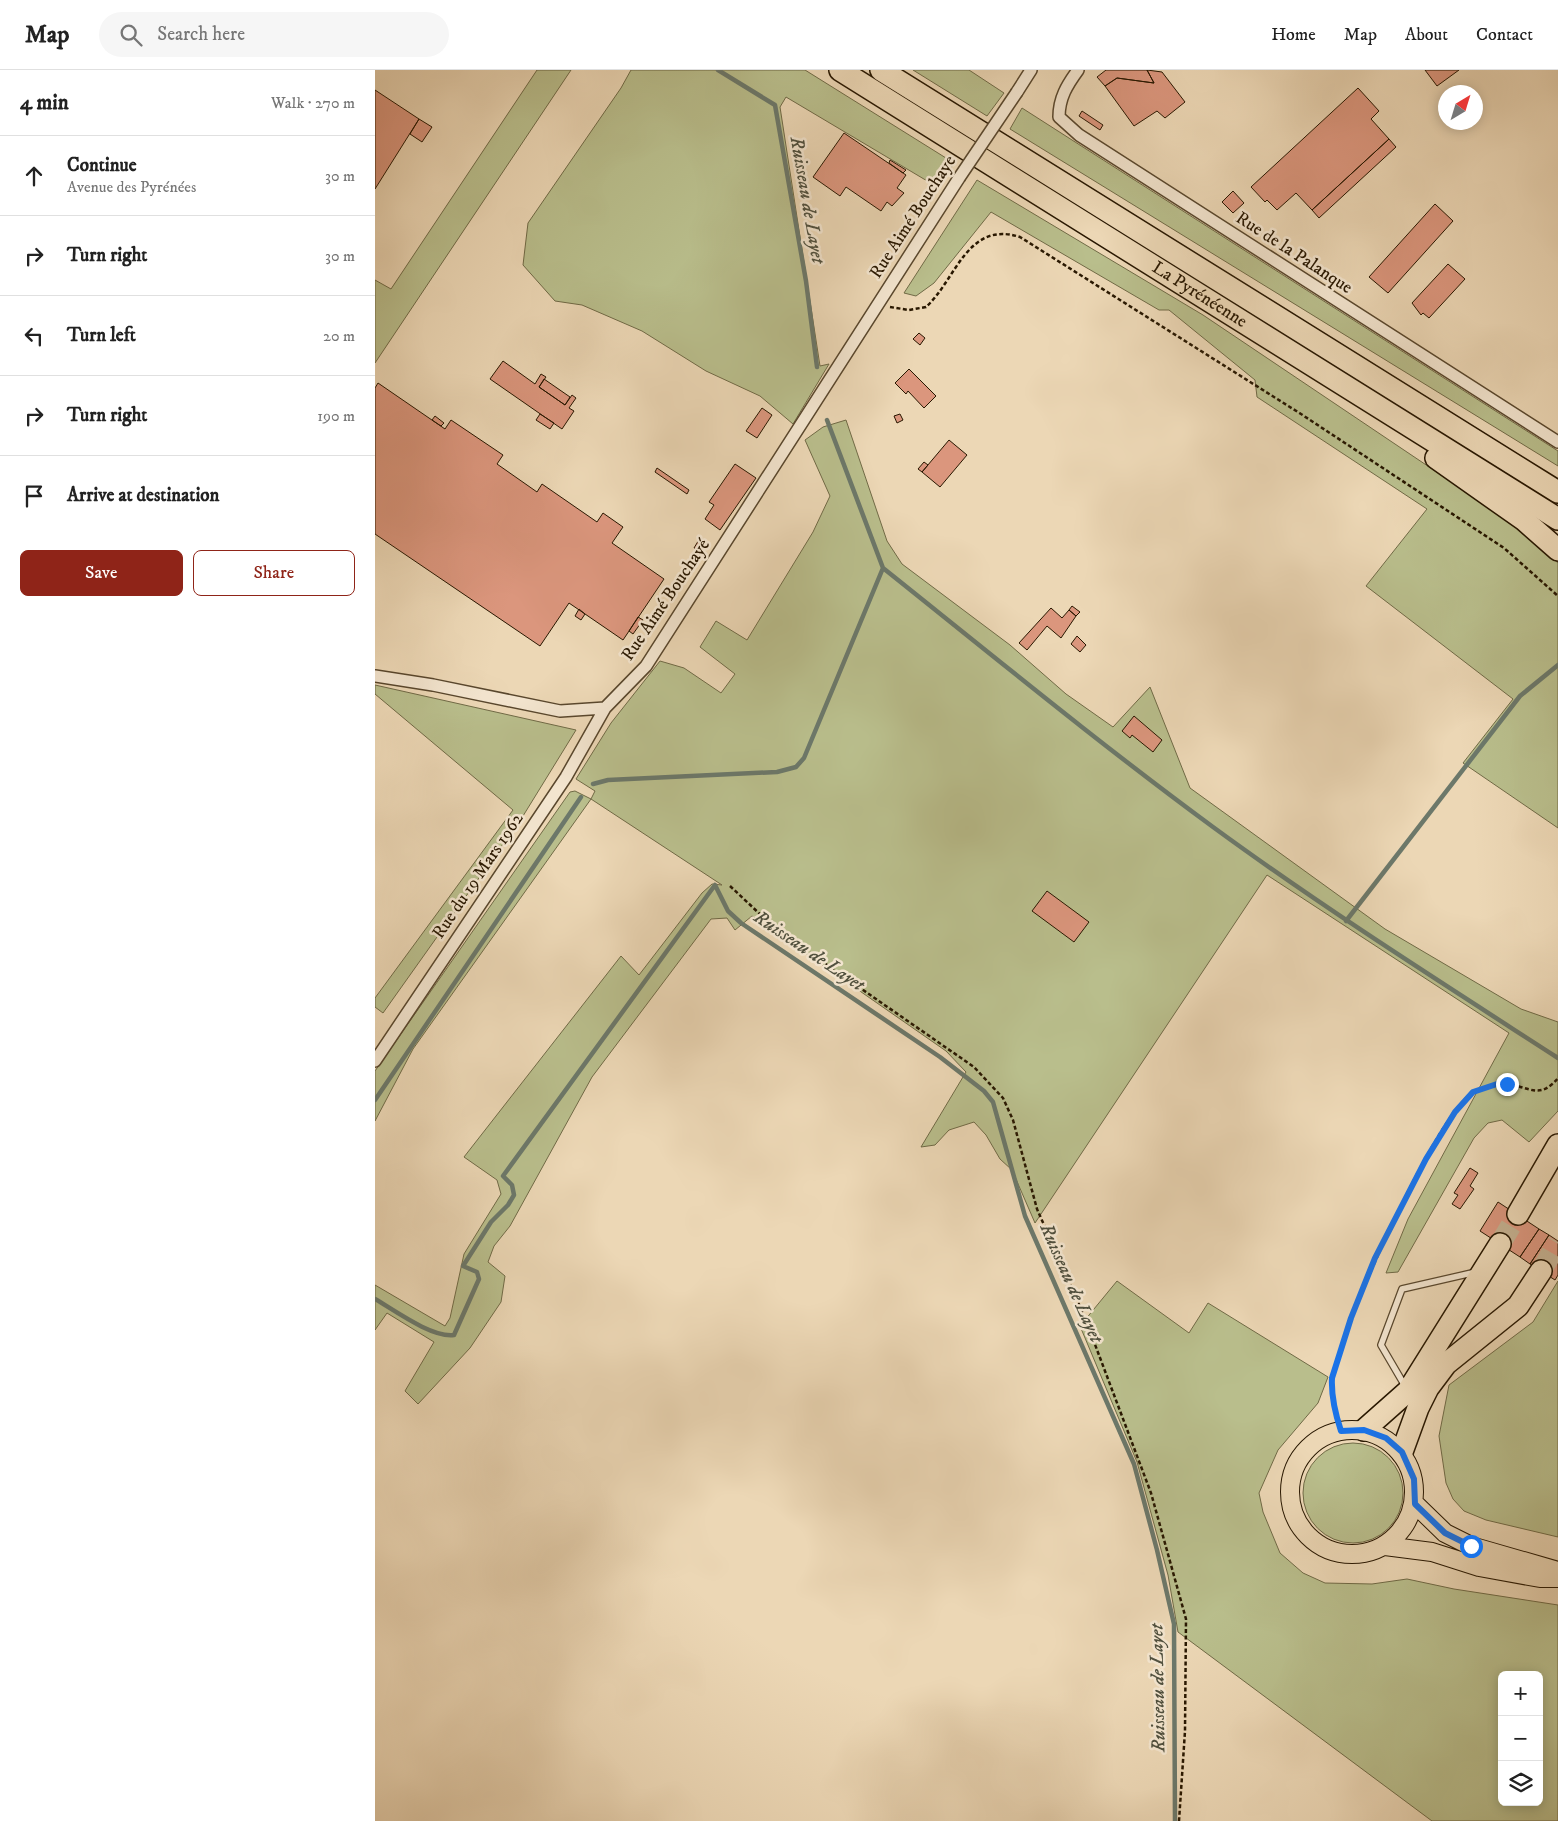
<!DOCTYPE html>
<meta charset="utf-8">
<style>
:root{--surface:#fff;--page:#f6f6f6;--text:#222;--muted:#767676;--line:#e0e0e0;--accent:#8f2418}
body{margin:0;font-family:"IM FELL DW Pica",serif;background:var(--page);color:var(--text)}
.controls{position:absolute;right:15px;bottom:15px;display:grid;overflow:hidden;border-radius:8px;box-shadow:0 2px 12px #0003}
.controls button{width:45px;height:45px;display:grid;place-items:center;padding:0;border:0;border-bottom:1px solid var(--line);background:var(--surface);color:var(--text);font:25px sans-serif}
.compass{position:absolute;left:1063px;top:15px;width:45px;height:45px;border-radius:50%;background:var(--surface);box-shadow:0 2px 12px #0003;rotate:38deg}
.stop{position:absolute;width:15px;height:15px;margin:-11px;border:4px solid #1a73e8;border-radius:50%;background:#fff}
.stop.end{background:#1a73e8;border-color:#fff;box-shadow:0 1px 5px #0008}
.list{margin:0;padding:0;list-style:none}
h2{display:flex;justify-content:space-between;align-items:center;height:65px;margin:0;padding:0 20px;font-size:21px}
h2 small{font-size:16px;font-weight:400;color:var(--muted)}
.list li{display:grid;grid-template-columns:32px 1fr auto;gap:15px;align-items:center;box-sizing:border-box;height:80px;padding:0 20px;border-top:1px solid var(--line)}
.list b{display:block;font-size:19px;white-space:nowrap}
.list p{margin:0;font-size:16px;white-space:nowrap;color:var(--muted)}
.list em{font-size:16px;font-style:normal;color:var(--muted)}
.actions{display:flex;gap:10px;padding:15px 20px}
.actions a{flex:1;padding:11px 0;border:1px solid var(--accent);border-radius:8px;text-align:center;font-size:18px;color:var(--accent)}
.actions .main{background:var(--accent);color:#fff}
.icon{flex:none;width:28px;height:28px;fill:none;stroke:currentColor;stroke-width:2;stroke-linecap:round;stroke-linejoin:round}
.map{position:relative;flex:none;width:1183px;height:1751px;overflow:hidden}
header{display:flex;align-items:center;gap:30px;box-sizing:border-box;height:70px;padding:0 25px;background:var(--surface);border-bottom:1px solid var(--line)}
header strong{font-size:24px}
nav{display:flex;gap:28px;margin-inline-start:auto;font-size:18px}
.search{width:350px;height:45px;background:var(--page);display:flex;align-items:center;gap:12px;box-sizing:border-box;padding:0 18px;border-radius:28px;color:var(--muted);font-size:19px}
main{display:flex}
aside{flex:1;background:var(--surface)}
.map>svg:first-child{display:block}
</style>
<header>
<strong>Map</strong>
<div class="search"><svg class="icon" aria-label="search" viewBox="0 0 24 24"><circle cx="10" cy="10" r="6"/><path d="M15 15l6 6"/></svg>Search here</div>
<nav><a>Home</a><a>Map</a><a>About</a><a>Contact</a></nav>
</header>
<main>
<aside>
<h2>4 min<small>Walk · 270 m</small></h2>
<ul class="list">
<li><svg class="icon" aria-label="ahead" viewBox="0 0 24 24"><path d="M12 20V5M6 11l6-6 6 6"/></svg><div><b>Continue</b><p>Avenue des Pyrénées</p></div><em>30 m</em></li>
<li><svg class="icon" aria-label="right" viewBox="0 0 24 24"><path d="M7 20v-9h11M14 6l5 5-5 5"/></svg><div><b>Turn right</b></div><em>30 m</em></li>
<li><svg class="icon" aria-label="left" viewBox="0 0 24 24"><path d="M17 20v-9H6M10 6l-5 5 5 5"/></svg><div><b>Turn left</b></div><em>20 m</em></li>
<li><svg class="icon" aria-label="right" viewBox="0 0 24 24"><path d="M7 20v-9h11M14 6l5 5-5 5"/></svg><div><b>Turn right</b></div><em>190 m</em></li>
<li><svg class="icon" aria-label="arrive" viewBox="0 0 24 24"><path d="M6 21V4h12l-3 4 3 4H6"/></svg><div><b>Arrive at destination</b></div></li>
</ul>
<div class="actions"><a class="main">Save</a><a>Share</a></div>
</aside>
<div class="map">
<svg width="1183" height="1751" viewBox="0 0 1183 1751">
<rect width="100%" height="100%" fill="#ecd7b5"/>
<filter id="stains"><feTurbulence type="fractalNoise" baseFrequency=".004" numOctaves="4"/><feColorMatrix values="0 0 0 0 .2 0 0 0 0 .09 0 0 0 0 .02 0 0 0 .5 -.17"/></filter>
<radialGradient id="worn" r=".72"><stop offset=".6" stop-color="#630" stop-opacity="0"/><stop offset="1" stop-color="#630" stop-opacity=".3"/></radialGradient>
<path fill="#b9be8c" stroke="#706a46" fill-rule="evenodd" d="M 162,0 L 196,0 L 0,293 L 0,210 L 16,219 Z
M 256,0 L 430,0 L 579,93 L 564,118 L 411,27 L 405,37 L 445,296 L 454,294 L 418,354 L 385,326 L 331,301 L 267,261 L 207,235 L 180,231 L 148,195 L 153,153 L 246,18 Z
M 538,0 L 594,0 L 629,23 L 612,46 Z
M 647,38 L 1183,381 L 1183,396 L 635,59 Z
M 602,110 L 828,245 L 1145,458 L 1183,493 L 1183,758 L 1088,693 L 1138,629 L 991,516 L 1052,439 L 882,327 L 880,310 L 794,240 L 784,240 L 616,142 L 559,213 L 541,226 L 529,223 Z
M 471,350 L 512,471 L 527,494 L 635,575 L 691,624 L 738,657 L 775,617 L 815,718 L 1010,859 L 1146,939 L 1183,952 L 1183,1041 L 1154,1072 L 1127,1050 L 1113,1053 L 1099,1068 L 1023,1202 L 1011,1203 L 1033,1149 L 1134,963 L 892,805 L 660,1153 L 637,1100 L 625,1089 L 611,1065 L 599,1052 L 574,1060 L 560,1075 L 546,1077 L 591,1002 L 571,981 L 377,846 L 360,860 L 352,848 L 336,849 L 217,1007 L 135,1156 L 119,1176 L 113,1192 L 130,1206 L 126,1232 L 95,1278 L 43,1334 L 30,1321 L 59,1272 L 12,1243 L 0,1260 L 0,1215 L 70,1256 L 75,1248 L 89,1184 L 126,1124 L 122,1110 L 89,1087 L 246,886 L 264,905 L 327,823 L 337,814 L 347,815 L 216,729 L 38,979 L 0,1051 L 0,1001 L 195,722 L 200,721 L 216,729 L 220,721 L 201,709 L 236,653 L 285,591 L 309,598 L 346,623 L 360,604 L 325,577 L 341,551 L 372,570 L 438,462 L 455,426 L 430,370 L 448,357 Z
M 0,615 L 201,660 L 148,746 L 8,943 L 0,937 L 0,928 L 138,740 L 0,624 Z
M 742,1211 L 814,1263 L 833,1233 L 953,1307 L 943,1333 L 903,1380 L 884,1423 L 888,1442 L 905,1483 L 928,1503 L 950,1513 L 997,1514 L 1032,1509 L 1079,1519 L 1183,1535 L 1183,1751 L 1057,1751 L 803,1562 L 793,1505 L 762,1392 L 705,1256 ZM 1127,1605 L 1164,1605 L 1164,1732 L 1127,1732 Z
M 1183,1211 L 1183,1467 L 1111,1450 L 1089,1441 L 1078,1429 L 1071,1413 L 1064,1366 L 1074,1315 L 1158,1252 Z
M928 1423a50 50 0 1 1 100 0a50 50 0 1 1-100 0Z"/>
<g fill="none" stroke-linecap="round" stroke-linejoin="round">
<path stroke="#6c786a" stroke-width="4.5" d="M 343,0 L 400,35 L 431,211 L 442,297
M 452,350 L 508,498
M 508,498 C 617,585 725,674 838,757 C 950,839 1067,913 1183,988
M 218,714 L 233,710 L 402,702 L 421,697 L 429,688 L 508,498
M 971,851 L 1145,626 L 1183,595
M 0,1030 L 206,727
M 0,1229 C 19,1240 57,1268 79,1265 L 104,1209 L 102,1202 L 88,1196 L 116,1152 L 133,1135 L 139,1125 L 137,1115 L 128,1106 L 340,815 L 353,841 L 366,853 L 565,987 L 609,1021 L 618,1032 L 650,1146 L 759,1394 L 782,1480 L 799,1554 L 800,1751"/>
</g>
<path fill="#db967d" stroke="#281700" d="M 731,0 L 772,0 L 779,13 L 742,8 L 730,16 L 722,7 Z
M 772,0 L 787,2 L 810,32 L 790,48 L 782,41 L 759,56 L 730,16 L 742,8 L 779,13 Z
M 1050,0 L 1084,0 L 1062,16 Z
M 983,18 L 1004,41 L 996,49 L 1014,69 L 937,140 L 921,123 L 902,140 L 892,130 L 890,132 L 876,117 Z
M 0,20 L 44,49 L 0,119 Z
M 707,41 L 728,55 L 725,60 L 704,46 Z
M 44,49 L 57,57 L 47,72 L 35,64 Z
M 469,63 L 531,105 L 522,118 L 529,123 L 517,136 L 512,132 L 506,141 L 471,117 L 465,126 L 438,107 Z
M 1014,69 L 1021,77 L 944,148 L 937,140 Z
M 515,90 L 531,100 L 528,103 L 514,93 Z
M 858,121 L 869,133 L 858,143 L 847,132 Z
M 1060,134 L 1078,151 L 1013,223 L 994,207 Z
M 1073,194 L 1090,209 L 1054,248 L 1048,243 L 1046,245 L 1037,233 Z
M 544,263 L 550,268 L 545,275 L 538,269 Z
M 128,291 L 160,314 L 166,304 L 171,307 L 164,317 L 190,335 L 197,325 L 201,328 L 194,338 L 199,341 L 187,359 L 115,309 Z
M 534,299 L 561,326 L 549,338 L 533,321 L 531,324 L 520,313 Z
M 169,309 L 195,327 L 190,335 L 164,317 Z
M 3,313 L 70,359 L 76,350 L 128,385 L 122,394 L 162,422 L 167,414 L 222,452 L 228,443 L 248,457 L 237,473 L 289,509 L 248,570 L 194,533 L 165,576 L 0,464 L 0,318 Z
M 387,338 L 397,345 L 382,368 L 371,361 Z
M 165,344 L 179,353 L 175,359 L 161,350 Z
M 525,344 L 528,350 L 522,353 L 519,346 Z
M 60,346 L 69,353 L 66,356 L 57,350 Z
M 574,370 L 592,385 L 565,417 L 547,402 Z
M 549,392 L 553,395 L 547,402 L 543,399 Z
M 360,394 L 381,408 L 345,460 L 330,449 L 339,435 L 334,432 Z
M 282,398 L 314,420 L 312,424 L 280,402 Z
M 325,468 L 329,470 L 323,480 L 319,478 Z
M 697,536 L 705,542 L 701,546 L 694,540 Z
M 676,538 L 687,548 L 694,540 L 701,546 L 686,568 L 672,556 L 652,580 L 644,573 Z
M 204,539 L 210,544 L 206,550 L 200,546 Z
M 263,547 L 268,550 L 258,564 L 254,561 Z
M 702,566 L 711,575 L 705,582 L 696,574 Z
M 759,646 L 787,670 L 778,682 L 757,665 L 755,668 L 747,661 Z
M 672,821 L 714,852 L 699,872 L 657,841 Z
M 1095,1098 L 1103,1103 L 1095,1116 L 1099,1119 L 1085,1139 L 1077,1134 L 1083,1125 L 1079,1123 Z
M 1123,1132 L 1164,1159 L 1145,1187 L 1105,1161 Z
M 1164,1159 L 1174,1165 L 1155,1194 L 1145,1187 Z
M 1174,1165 L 1183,1171 L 1183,1205 L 1180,1210 L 1155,1194 Z"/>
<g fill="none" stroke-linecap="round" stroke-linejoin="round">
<path stroke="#c5b191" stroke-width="21" stroke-dasharray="21 11" stroke-linecap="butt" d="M 1125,1174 L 1143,1144
M 1166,1201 L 1183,1172"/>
<g stroke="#59472d" stroke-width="8">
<path id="lane" d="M 1030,1316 L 1006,1275 L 1027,1219 L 1101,1202"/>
</g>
<g stroke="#59472d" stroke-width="14">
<path id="street" d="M 703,0 C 692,15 684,28 684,47 L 704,65 L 1183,372
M 642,22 L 656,0
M 0,606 L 58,615 L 185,641 L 230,638 L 271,596 L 584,108
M 0,991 L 191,707 L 230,638"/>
</g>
<g stroke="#281700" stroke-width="20">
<path id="primary" d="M915 1422a62 62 0 1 1 124 0a62 62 0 1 1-124 0Z
M 1039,1433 L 1070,1463 L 1096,1476 L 1183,1501
M 1010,1476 L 1057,1482 L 1104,1497 L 1165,1508 L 1183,1508"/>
</g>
<g stroke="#281700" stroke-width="24">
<g id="highway">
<path id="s1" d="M 465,0 L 1183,449"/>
<path d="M 506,0 L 1183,422"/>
<path d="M 1061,388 L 1149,450 L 1183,480"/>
<path d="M 1143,1144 L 1183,1075"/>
<path d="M 989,1360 L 1033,1321 L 1125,1174"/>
<path d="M 1027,1382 L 1043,1338 L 1053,1318 L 1071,1294 L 1143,1236 L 1166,1201"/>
</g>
</g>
<path stroke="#281700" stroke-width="2.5" stroke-dasharray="4 2.5" stroke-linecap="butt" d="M 515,237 L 534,240 L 551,237 C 581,210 592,150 645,167 L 926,344 L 1129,478 L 1183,526
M 355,816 L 403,861 L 599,997 L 628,1028 L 638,1050 L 662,1139 L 710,1248 L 776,1423 L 811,1549 L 810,1661 L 804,1751
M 966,1361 C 961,1344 954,1327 957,1309 C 965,1261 1061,1042 1099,1022 C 1108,1017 1122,1013 1132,1014 C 1155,1017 1165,1030 1183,1008"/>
<use href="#lane" stroke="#f3e5cf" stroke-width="5.5"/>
<use href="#street" stroke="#f3e5cf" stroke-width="11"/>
<use href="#primary" stroke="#ecd7b5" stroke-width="18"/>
<use href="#highway" stroke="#ecd7b5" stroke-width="21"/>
<g stroke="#59472d" stroke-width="14" stroke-linecap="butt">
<path id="street-bridge" d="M 584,108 L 642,22"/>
</g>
<use href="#street-bridge" stroke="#f3e5cf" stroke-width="11"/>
</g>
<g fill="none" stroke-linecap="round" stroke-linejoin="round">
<path stroke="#1a73e8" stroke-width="6" d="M 1096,1476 L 1070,1463 L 1040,1434 L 1039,1409 L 1027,1382 L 1011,1368 L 989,1360 L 966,1361 C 960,1343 956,1327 957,1308 L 976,1248 L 1000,1188 L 1051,1089 L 1080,1042 L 1098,1022 L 1122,1014 L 1132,1014"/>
</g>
<g text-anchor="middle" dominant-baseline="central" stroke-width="5" stroke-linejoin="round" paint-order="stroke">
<g font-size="18" fill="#281700" stroke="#f3e5cf">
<text transform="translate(538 147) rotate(-57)">Rue Aimé Bouchaye</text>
<text transform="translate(919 183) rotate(33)">Rue de la Palanque</text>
<text stroke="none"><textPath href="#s1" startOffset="424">La Pyrénéenne</textPath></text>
<text transform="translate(291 530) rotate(-56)">Rue Aimé Bouchayé</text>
<text transform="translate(103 806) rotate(-56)">Rue du 19 Mars 1962</text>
</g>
<g font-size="19" font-style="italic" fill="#50503e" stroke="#f3e5cf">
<text transform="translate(432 130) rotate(80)">Ruisseau de Layet</text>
<text transform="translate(434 881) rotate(34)">Ruisseau de Layet</text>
<text transform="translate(696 1213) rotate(66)">Ruisseau de Layet</text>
<text transform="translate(783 1618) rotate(-91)">Ruisseau de Layet</text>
</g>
</g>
<rect width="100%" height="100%" filter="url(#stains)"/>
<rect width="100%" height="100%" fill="url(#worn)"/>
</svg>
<div class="controls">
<button>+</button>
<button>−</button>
<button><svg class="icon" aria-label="layers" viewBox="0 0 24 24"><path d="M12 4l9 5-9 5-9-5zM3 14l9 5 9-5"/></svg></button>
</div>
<svg class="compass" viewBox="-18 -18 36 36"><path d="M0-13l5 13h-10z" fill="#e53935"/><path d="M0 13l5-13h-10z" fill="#767676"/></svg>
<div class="stop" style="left:1096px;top:1476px"></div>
<div class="stop end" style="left:1132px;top:1014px"></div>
</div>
</main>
